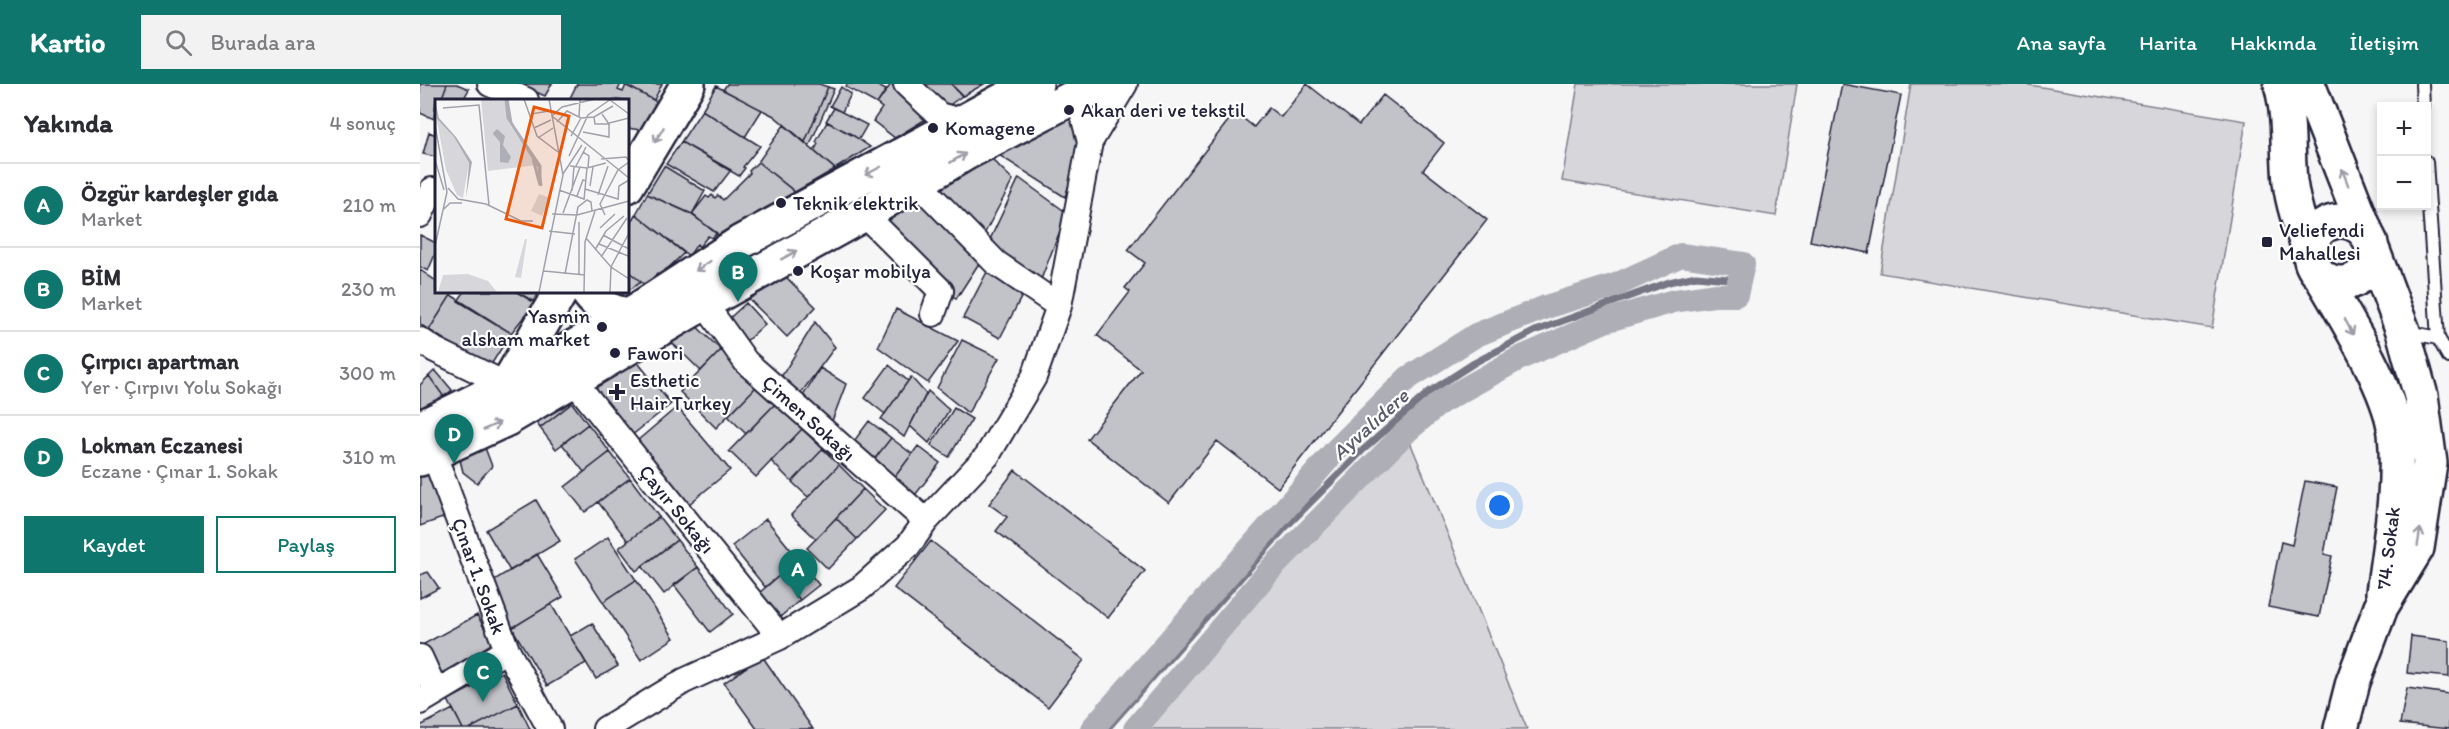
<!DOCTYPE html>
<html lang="tr">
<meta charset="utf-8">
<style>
:root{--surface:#fff;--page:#f2f2f3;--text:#2b2b33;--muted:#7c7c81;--line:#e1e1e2;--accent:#0f766e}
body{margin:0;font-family:Itim,sans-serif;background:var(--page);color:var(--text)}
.controls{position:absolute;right:18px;top:18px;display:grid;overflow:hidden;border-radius:0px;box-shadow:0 3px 9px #0003}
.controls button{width:54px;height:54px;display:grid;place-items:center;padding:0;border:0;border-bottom:2px solid var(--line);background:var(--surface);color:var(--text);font:30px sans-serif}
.you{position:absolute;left:1080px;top:422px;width:21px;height:21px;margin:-15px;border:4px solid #fff;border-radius:50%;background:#1a73e8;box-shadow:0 0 0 9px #1a73e833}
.badge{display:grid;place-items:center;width:39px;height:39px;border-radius:50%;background:var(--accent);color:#fff;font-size:20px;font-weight:700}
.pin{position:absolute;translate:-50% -50px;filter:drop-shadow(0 2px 3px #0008)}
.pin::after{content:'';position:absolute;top:32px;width:21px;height:18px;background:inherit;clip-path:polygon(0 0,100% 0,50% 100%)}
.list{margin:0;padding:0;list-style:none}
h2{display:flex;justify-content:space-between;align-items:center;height:78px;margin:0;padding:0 24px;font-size:26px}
h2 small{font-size:20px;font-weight:400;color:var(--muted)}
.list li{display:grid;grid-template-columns:39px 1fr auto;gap:18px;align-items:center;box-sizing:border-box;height:84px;padding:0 24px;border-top:2px solid var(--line)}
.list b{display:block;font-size:22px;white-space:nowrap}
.list p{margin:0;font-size:20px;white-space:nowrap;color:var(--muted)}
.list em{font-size:20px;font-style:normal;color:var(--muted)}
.actions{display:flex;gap:12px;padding:18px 24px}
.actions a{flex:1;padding:14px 0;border:2px solid var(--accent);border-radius:0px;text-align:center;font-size:21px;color:var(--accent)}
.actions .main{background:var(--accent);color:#fff}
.icon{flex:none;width:33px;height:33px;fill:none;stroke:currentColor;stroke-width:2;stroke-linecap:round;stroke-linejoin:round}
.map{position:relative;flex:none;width:2029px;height:645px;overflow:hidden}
header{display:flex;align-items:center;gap:36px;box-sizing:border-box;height:84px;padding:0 30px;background:var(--accent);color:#fff}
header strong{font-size:28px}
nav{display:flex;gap:33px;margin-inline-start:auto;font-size:21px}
.search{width:420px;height:54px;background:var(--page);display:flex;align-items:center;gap:15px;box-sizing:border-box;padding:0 21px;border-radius:0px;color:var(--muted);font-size:22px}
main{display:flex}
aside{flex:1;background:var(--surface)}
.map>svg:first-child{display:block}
</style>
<header>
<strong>Kartio</strong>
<div class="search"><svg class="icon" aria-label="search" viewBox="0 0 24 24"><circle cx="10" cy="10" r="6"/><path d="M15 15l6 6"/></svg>Burada ara</div>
<nav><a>Ana sayfa</a><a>Harita</a><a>Hakkında</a><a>İletişim</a></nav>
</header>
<main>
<aside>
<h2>Yakında<small>4 sonuç</small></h2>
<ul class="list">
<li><span class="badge">A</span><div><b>Özgür kardeşler gıda</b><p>Market</p></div><em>210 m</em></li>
<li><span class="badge">B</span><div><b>BİM</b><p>Market</p></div><em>230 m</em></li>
<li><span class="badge">C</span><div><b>Çırpıcı apartman</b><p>Yer · Çırpıvı Yolu Sokağı</p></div><em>300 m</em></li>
<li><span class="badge">D</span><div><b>Lokman Eczanesi</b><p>Eczane · Çınar 1. Sokak</p></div><em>310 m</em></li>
</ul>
<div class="actions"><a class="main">Kaydet</a><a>Paylaş</a></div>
</aside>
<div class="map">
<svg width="2029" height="645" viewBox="0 0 2029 645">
<rect width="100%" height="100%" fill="#f6f6f7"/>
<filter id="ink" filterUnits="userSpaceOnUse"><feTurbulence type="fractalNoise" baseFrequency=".0167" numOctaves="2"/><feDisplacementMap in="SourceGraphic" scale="12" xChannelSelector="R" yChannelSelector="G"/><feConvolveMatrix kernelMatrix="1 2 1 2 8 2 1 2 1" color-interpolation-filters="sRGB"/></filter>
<g filter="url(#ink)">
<path fill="#d7d7db" stroke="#7c7c8b" stroke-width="1.5" d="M 1158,0 L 1377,0 L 1356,132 L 1142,97 Z
M 1491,0 L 1603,0 L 1826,37 L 1792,244 L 1460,189 Z
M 986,348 L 1107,645 L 715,645 L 851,485 Z"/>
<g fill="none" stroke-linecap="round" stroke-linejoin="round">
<path stroke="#767685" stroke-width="7" d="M 687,645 L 865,444 L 943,366 L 1009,308 L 1054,279 L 1115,247 L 1249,198 L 1276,192 L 1319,196"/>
<path stroke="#aeaeb7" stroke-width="24" d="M 672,645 L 916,366 L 988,294 L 1056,251 L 1126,223 L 1196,201 L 1261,171 L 1323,180 L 1316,211 L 1295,211 L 1254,217 L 1185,237 L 1100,274 L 1021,318 L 986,348 L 851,485 L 715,645"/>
</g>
<path fill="#c2c2c9" stroke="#22223b" stroke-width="1.5" d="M 0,0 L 27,0 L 21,16 L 16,16 L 14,35 L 0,29 Z
M 27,0 L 37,0 L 49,5 L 43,16 L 21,16 Z
M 98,0 L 132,0 L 125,12 Z
M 157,0 L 201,0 L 198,6 L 203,8 L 206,1 L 237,18 L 221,46 L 207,44 L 207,16 L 149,16 Z
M 203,0 L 242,0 L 234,16 Z
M 307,0 L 399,0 L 408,3 L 385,58 L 354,32 L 303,6 Z
M 427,0 L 454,0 L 466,6 L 457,20 L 426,3 Z
M 471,0 L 503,26 L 506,35 L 475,54 L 453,37 L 462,24 L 457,20 Z
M 494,0 L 531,0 L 542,12 L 521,27 Z
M 531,0 L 564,0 L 543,12 Z
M 887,0 L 939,41 L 963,11 L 1024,59 L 1003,86 L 1067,136 L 858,404 L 797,357 L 749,419 L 667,355 L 721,286 L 677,251 L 710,208 L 705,204 L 725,179 L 708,166 L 815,28 L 834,43 L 849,24 L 861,33 Z
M 1422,0 L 1481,11 L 1449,169 L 1390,157 Z
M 296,2 L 342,26 L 325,53 L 282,26 Z
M 408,3 L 414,5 L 389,63 L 385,58 Z
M 421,3 L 431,10 L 422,28 L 410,22 Z
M 414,24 L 447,41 L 439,55 L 406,37 Z
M 282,26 L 340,62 L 323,83 L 325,84 L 319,92 L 261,58 Z
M 644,26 L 664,54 L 645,113 L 568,64 Z
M 407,38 L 431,50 L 450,63 L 415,85 L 394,67 L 398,60 L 396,58 Z
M 364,41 L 415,85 L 375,108 L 338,78 Z
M 9,48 L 16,51 L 16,73 L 3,70 Z
M 261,58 L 311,86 L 294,108 L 246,80 Z
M 564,67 L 593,96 L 561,156 L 508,104 Z
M 338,78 L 375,108 L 298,151 L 272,130 L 286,112 L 289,114 L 292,111 L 295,114 L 298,111 L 303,116 L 330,89 L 329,87 Z
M 244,82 L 285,107 L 272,130 L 227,110 Z
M 599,94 L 647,129 L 618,203 L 565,166 Z
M 496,105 L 563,173 L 536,215 L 454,134 Z
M 227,110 L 269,129 L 297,149 L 292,154 L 288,152 L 279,163 L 277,160 L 269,172 L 216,130 Z
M 216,130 L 264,169 L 240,192 L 237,190 L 227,203 L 207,186 L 207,145 Z
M 0,151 L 16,159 L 16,168 L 8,187 L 0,183 Z
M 358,185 L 396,223 L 367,253 L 328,214 Z
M 0,186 L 16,197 L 16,207 L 33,208 L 9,246 L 0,240 Z
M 207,186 L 221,198 L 188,220 L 173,207 L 207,207 Z
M 568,186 L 605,206 L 580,254 L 543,234 Z
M 45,207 L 95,207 L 115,219 L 91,249 L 38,217 Z
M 96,207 L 123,207 L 116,219 Z
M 31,211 L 91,249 L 69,284 L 9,246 Z
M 326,219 L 345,240 L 321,262 L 302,241 Z
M 476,225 L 538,257 L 508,299 L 458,263 Z
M 267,233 L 301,266 L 281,287 L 247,254 Z
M 395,238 L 415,263 L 381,309 L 361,293 Z
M 542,256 L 579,274 L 548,329 L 517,304 Z
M 301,266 L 337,302 L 296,344 L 260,308 Z
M 211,270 L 251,320 L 206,356 L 193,339 L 198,332 L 188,319 L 182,324 L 166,305 Z
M 469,281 L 488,297 L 465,330 L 445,314 Z
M 400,284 L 426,300 L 409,345 L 378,320 Z
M 15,286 L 32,306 L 24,313 L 9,292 Z
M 9,292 L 24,313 L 0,332 L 0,301 Z
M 491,293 L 506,310 L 484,353 L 461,335 Z
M 337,302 L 356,319 L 326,350 L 308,332 Z
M 141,304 L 152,319 L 120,344 L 109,329 Z
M 508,307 L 529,326 L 509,359 L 490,342 Z
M 152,319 L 168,340 L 136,365 L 120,344 Z
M 356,319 L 382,345 L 336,393 L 309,367 Z
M 257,323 L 310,386 L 262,426 L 211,362 Z
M 534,324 L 552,335 L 529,373 L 511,361 Z
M 449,337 L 471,354 L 449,382 L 428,365 Z
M 168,340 L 190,368 L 164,388 L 142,360 Z
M 382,345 L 403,365 L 372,398 L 351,377 Z
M 471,354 L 492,370 L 471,398 L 449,382 Z
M 62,356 L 72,382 L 57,399 L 43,388 L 37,363 Z
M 498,362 L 520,379 L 492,415 L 471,398 Z
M 403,365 L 419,381 L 388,413 L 372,398 Z
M 190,368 L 210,394 L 165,428 L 145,403 Z
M 10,379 L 28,432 L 0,442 L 0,382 Z
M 419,381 L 443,405 L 396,455 L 371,431 Z
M 595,386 L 725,487 L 688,534 L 576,447 L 587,433 L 569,420 Z
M 210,394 L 239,433 L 208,457 L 178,418 Z
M 1885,397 L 1917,403 L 1904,470 L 1912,472 L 1899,533 L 1848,523 L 1861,458 L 1872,461 Z
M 443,405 L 465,426 L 437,455 L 416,434 Z
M 116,416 L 140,457 L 90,487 L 66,446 Z
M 239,433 L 257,456 L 216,487 L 199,464 Z
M 416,434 L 437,455 L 408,485 L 387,464 Z
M 346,435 L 379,476 L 345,503 L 312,462 Z
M 188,453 L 216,496 L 183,518 L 155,475 Z
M 257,456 L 278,483 L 244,510 L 222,482 Z
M 511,457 L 664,576 L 628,623 L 474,504 Z
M 117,470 L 143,513 L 92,544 L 66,501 Z
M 379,476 L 399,501 L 380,516 L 360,491 Z
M 278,483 L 313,530 L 290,548 L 254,501 Z
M 8,488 L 19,504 L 0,514 L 0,491 Z
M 360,491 L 380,516 L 359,534 L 339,509 Z
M 216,496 L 254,554 L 221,576 L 183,518 Z
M 131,520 L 166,579 L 127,602 L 92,544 Z
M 57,531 L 73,560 L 20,590 L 4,560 Z
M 172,539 L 198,582 L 176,595 L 150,552 Z
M 1991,552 L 2029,557 L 2029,593 L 1987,589 Z
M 342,572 L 393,645 L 337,645 L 304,599 Z
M 82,588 L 98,620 L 49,645 L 43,645 L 28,616 Z
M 1987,604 L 2029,610 L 2029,645 L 1980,640 Z
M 98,620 L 110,645 L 49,645 Z
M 33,625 L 43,645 L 0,645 L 0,642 Z"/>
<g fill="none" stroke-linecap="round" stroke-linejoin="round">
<g stroke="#22223b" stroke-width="16">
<path id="lane" d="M 2002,0 L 2003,22
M 2006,78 L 2018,254
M 1987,248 L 2018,254 L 2029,273"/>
</g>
<g stroke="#22223b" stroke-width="28">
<path id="street" d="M 70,0 L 106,16
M 486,0 L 519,31 L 545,38
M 658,12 L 670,58
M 497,98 L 576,179 L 639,222
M 444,130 L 521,207 L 513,230
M 0,131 L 12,106
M 284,219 L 326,278 L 506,437
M 0,256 L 15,266 L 87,301
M 154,297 L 360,553
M 13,368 L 87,566 L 130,645
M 0,573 L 16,608
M 0,618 L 87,566
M 185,645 L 264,597 L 360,553 L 441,504 L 488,462 L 506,437 L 567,372 L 614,293 L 639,222 L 670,58 L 705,0"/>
</g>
<g stroke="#22223b" stroke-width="38">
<path id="secondary" d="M 207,102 L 268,0
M 167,207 C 181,229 206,232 231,233
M 87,301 L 141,207"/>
</g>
<g stroke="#22223b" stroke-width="38">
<path id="primary" d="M 1861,0 C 1870,32 1867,66 1870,98 C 1873,121 1881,145 1890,166
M 1888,0 L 1946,148
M1890 168a31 31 0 1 1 62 0a31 31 0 1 1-62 0Z
M 1901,192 C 1924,231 1970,305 1975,349 C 1980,402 1970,456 1963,509
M 0,344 L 87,301 L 208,232 L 321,158 L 583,16 L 616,0
M 0,375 L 87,335 L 284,219 L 444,130 L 546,69 L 652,14 L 686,0
M 1921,645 L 1933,598 L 1961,523 L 1997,464 L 2010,379 L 2001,312 L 1983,247 L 1953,167"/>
</g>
<use href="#lane" stroke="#fff" stroke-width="12"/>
<use href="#street" stroke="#fff" stroke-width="24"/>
<use href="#secondary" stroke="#fff" stroke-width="33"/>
<use href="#primary" stroke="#fff" stroke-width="33"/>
</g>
<defs><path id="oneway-shaft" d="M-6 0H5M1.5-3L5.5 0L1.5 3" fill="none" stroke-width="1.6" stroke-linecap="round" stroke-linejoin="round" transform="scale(1.5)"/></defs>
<g stroke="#9c9ca7">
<use href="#oneway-shaft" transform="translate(239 51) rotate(121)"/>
<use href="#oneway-shaft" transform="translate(538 74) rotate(-31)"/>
<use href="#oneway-shaft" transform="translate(453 87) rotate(152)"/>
<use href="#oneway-shaft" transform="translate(1925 93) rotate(-111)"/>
<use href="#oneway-shaft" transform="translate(369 171) rotate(-29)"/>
<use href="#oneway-shaft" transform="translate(283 182) rotate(146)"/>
<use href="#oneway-shaft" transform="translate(1929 243) rotate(62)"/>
<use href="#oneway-shaft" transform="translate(72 342) rotate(-24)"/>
<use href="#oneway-shaft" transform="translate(1999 453) rotate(-81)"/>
</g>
</g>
<g fill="#22223b" stroke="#fff" stroke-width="2">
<circle cx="649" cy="26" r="6"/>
<circle cx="513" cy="44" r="6"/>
<circle cx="361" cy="119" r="6"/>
<rect x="1841" y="152" width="12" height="12" rx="3"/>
<circle cx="378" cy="187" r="6"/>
<circle cx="182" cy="243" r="6"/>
<circle cx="195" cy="269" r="6"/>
<path d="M194 299h6v6h6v6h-6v6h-6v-6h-6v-6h6z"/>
</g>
<g text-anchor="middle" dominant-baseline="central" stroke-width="4.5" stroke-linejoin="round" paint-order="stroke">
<g font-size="20" fill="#22223b" stroke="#fff" text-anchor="start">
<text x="661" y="26">Akan deri ve tekstil</text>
<text x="525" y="44">Komagene</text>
<text x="373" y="119">Teknik elektrik</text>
<text x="1859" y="146">Veliefendi<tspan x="1859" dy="23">Mahallesi</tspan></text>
<text x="390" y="187">Koşar mobilya</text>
<text x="170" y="232" text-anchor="end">Yasmin<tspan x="170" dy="23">alsham market</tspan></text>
<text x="207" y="269">Fawori</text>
<text x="210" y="296">Esthetic<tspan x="210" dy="23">Hair Turkey</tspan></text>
</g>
<g font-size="20" fill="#22223b" stroke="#fff">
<text transform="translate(389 334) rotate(42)">Çimen Sokağı</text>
<text transform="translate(257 425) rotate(51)">Çayır Sokağı</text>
<text transform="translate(1968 464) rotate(-83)">74. Sokak</text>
<text transform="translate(59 492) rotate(70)">Çınar 1. Sokak</text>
</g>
<g font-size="21" font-style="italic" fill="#5a5a6d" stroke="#fff">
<text transform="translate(950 340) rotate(-42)">Ayvalıdere</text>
</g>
</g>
<g transform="translate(15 15)">
<rect width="194" height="194" fill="#f6f6f7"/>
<path d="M 46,0 L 70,0 L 74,24 L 102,66 L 53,72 ZM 0,11 L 2,20 L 19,38 L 34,64 L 28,99 L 22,96 L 11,71 ZM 104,95 L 115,99 L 107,117 L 96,112 ZM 90,140 L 92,140 L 86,179 L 80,178 ZM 33,175 L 53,182 L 62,193 L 3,193 L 8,176 Z" fill="#d7d7db"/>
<path d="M 0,1 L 4,19 L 21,38 L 37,63 L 31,99 L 34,64 L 19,38 L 2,20 ZM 58,30 L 58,34 L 62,30 L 70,37 L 68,46 L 76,58 L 73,64 L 65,63 L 65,43 L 58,35 Z" fill="#aeaeb7"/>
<path fill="none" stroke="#aeaeb7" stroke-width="3" d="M 71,0 L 73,19 L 104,68 L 106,87M 72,0 L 76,24 L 105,67 L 105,86M 98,60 L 105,86"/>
<path fill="none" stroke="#a1a1ac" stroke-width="1.5" d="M 89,0 L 102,37 L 123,53M 160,0 L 127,8 L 117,17 L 194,79M 175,1 L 194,15M 8,9 L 44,6 L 54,106M 96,15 L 114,12M 144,18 L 145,0M 159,18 L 160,25 L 174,25 L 167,15M 122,23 L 132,12 L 146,19 L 159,18 L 178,7M 0,26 L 12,93 L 0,147M 99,29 L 116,21M 148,33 L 174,38 L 174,24 L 194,19M 136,37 L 146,19M 103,39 L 118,29M 148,53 L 154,57 L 153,68M 134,57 L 153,16 L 176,0M 166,60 L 191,58 L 194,62M 0,61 L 9,91M 135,67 L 152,69 L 171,64M 141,67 L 151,48M 128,75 L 147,46M 155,87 L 158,68M 13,89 L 23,100 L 51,105 L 86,122 L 98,122M 150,90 L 183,100M 124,91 L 149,100M 137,92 L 139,67M 163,96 L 173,67M 142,97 L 148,81 L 151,82M 149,101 L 152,69M 183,101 L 184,87 L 194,81M 9,110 L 15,104 L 27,104M 128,114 L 145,68M 117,115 L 142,116 L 194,102M 170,116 L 165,105 L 183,71 L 194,63M 165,129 L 180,115M 114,132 L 140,135M 168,136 L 194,150M 151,139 L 176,168 L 194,180M 164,145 L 193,157M 160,151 L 171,132 L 189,117M 166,158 L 192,119M 109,172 L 150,176M 130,175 L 143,108 L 152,101 L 156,103 L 157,112M 144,176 L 144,123M 104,193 L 128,76 L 114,0M 149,193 L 150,143 L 160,112M 175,193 L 176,168 L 194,134"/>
<path fill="#e8590c" fill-opacity="0.15" stroke="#e8590c" stroke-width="3" d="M 99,8 L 134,17 L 107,129 L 71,120 Z"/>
<rect width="194" height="194" fill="none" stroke="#22223b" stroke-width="3"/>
</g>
</svg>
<div class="controls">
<button>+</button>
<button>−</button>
</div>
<div class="you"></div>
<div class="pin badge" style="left:378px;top:515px">A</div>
<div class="pin badge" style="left:318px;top:218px">B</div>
<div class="pin badge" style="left:63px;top:618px">C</div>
<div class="pin badge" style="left:34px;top:380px">D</div>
</div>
</main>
